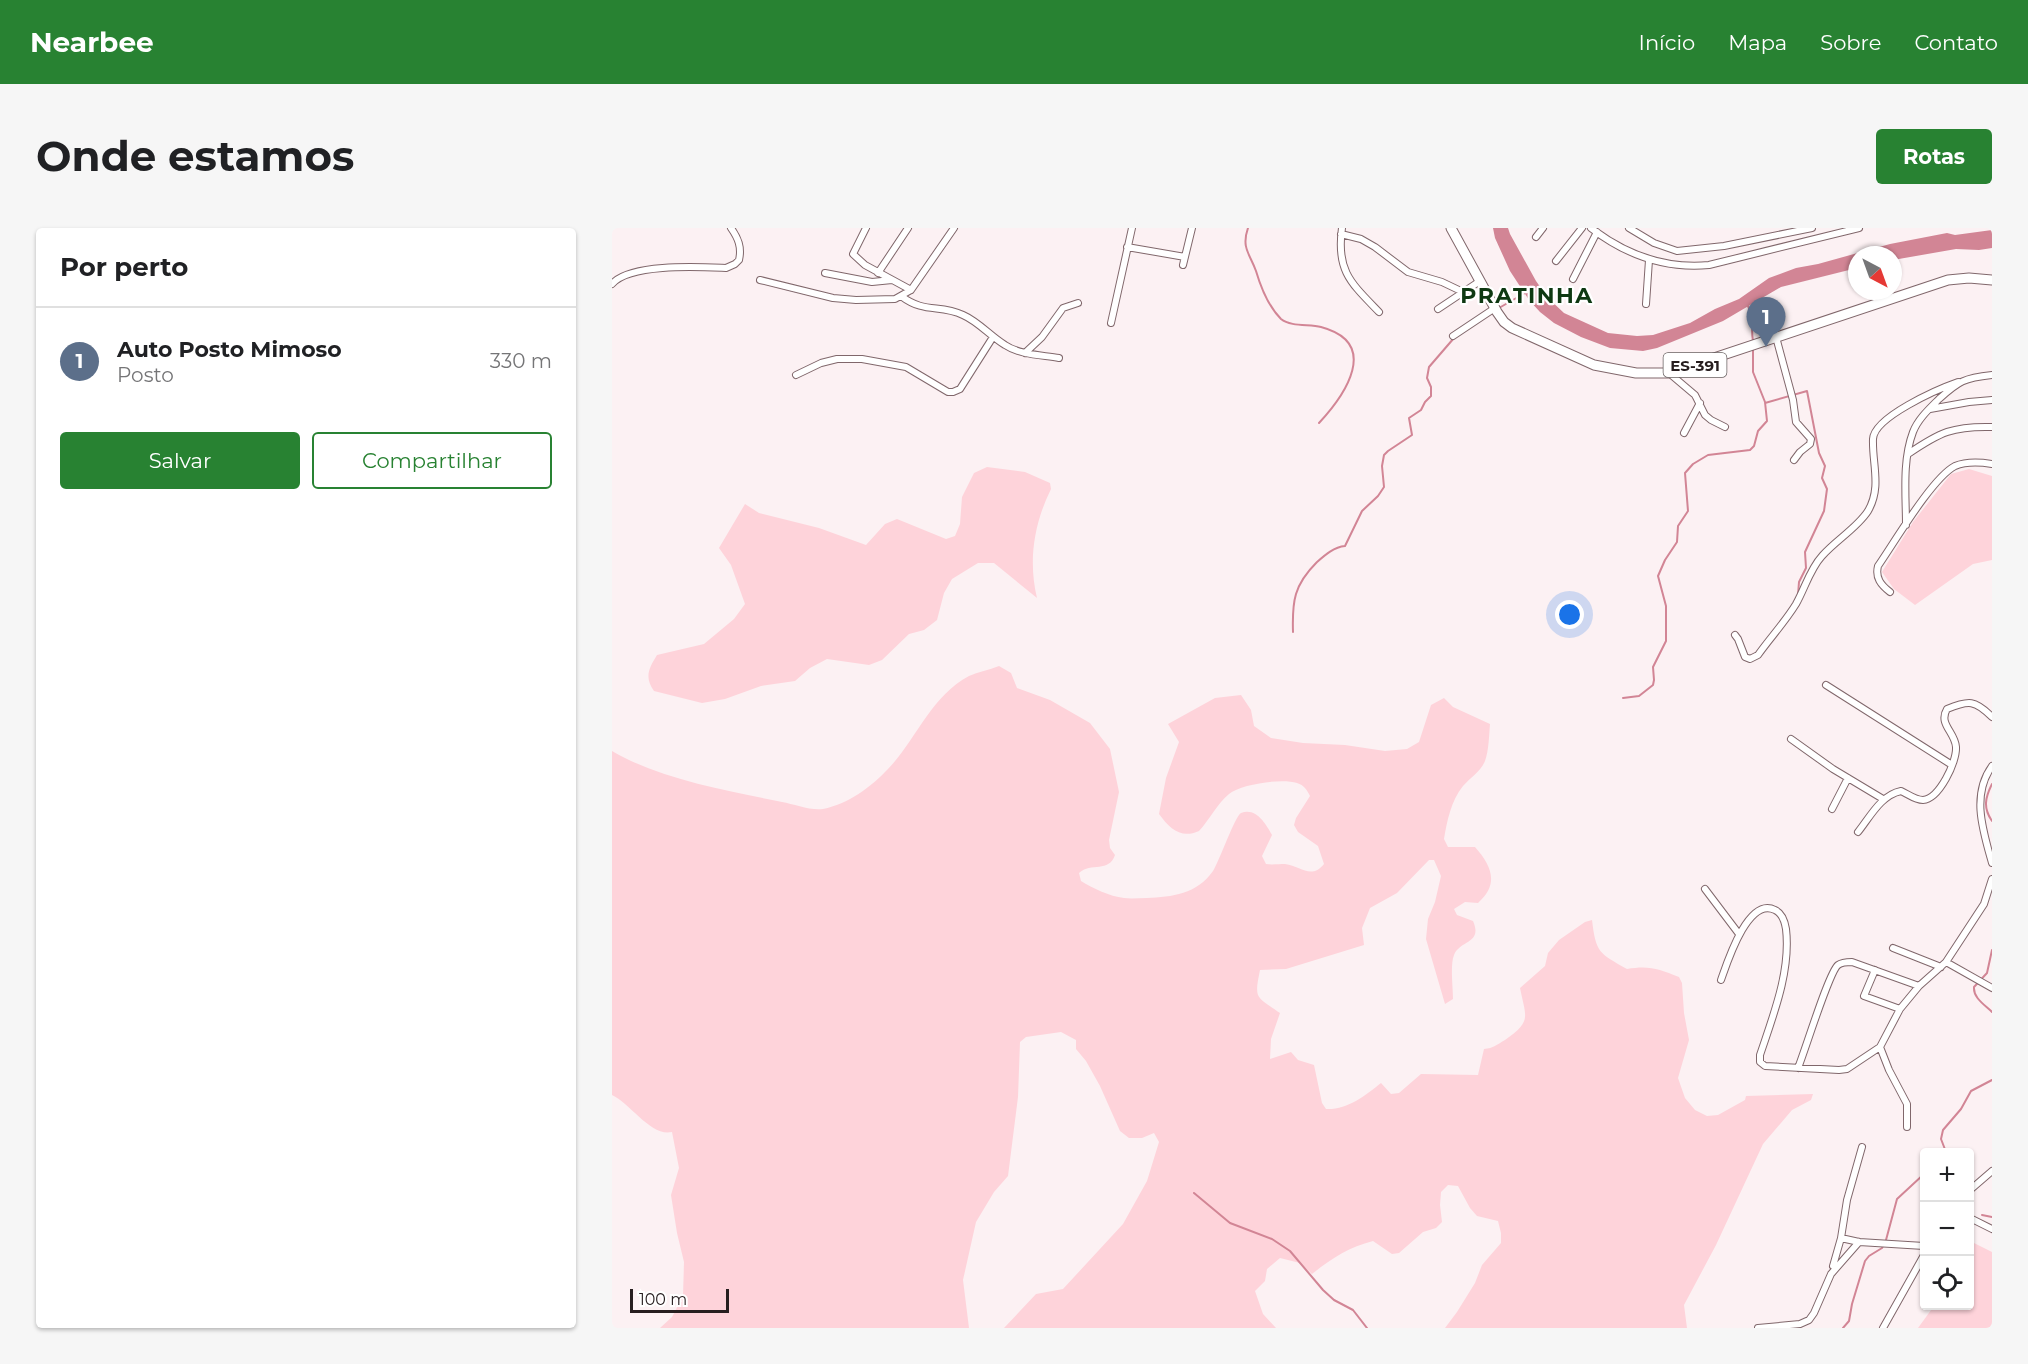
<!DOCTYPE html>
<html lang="pt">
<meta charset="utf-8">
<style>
:root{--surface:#fff;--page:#f6f6f6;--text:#202124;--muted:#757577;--line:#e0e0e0;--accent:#288232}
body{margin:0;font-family:Montserrat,sans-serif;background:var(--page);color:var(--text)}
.controls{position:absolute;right:18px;bottom:18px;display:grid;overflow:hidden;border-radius:6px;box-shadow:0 2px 4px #0004}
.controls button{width:54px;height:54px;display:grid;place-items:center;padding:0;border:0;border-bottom:2px solid var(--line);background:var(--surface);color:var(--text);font:30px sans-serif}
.compass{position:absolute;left:1236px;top:18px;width:54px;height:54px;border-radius:50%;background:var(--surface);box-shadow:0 2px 4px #0004;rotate:139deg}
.scale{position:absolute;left:18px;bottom:15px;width:99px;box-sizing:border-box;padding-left:6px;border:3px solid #271e1f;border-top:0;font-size:16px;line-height:21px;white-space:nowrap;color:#271e1f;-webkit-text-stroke:4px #fff;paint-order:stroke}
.you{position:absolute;left:958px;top:387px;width:21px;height:21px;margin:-15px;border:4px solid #fff;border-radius:50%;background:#1a73e8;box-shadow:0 0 0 9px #1a73e833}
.badge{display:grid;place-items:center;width:39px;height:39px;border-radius:50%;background:var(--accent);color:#fff;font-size:20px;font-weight:700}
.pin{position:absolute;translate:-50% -50px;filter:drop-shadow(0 2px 3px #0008)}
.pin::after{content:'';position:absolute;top:32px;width:21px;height:18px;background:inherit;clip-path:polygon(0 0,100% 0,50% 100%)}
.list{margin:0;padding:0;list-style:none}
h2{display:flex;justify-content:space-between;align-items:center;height:78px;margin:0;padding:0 24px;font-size:26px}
h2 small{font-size:20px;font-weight:400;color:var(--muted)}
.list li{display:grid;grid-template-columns:39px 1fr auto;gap:18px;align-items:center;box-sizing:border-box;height:108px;padding:0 24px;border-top:2px solid var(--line)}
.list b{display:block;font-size:22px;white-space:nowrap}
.list p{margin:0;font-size:20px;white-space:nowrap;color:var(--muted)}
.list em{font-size:20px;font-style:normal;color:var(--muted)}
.actions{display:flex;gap:12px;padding:18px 24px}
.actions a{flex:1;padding:14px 0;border:2px solid var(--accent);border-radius:6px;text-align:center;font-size:21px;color:var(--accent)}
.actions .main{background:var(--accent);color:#fff}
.icon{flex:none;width:33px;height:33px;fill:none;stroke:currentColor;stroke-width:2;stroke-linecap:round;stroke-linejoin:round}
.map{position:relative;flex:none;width:1380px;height:1100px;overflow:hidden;border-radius:6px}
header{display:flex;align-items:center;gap:36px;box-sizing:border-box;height:84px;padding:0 30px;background:var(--accent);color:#fff}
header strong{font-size:28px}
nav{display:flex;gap:33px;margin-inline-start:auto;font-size:21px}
.intro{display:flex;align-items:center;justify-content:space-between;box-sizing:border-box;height:144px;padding:0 36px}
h1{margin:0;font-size:42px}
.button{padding:15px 27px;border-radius:6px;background:var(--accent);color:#fff;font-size:21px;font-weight:700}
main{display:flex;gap:36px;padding:0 36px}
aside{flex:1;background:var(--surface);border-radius:6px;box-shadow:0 2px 4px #0004}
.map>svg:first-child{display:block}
</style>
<header>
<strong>Nearbee</strong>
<nav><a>Início</a><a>Mapa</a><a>Sobre</a><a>Contato</a></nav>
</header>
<div class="intro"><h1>Onde estamos</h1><a class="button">Rotas</a></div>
<main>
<aside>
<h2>Por perto<small></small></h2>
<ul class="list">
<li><span class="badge" style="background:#5c6f8a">1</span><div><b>Auto Posto Mimoso</b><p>Posto</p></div><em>330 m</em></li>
</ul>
<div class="actions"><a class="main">Salvar</a><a>Compartilhar</a></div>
</aside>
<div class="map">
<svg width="1380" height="1100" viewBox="0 0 1380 1100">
<rect width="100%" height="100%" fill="#fcf1f3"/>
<path fill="#fed3da" d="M 375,239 L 413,244 L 438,255 L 439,261 C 422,295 416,333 425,370 L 382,335 L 366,335 L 340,351 L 332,365 L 325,392 L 312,402 L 297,406 L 270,432 L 257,437 L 215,431 L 198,440 L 183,453 L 149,458 L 113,471 L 90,475 L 42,463 C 32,449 37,440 45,427 L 92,416 L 122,391 L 133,376 L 119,337 L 107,320 L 133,276 L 147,285 L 207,300 L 254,317 L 273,296 L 285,291 L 334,311 L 343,308 L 348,296 L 350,269 L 362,245 Z
M 1357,241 L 1380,248 L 1380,332 L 1361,336 L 1303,377 L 1282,361 L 1270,344 L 1301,294 L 1339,246 Z
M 387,438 L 399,445 L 405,460 L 438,472 L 478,495 L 498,521 L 507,564 L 497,612 L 498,620 L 503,627 C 497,645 479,634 467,645 L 469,653 C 482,661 497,668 512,670 C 519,671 527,670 535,670 C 560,669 585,666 601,643 C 607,634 623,588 629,585 C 644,579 654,596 660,607 L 650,628 L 654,636 C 660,637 667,636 673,636 C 689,638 699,652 712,636 L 706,618 L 686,604 L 682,597 L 684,590 L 698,568 C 695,562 692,557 685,555 C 670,550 629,556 617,566 C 605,576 598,591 587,603 C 569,611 558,601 547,586 L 554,550 L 567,514 L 556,496 L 603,470 L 629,467 L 639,482 L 642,498 L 659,510 L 691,515 L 733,517 L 773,523 L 795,521 L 807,514 L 819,477 L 832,470 L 841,479 L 878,496 C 877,507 877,522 873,533 C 869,543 858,550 851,558 C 839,573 835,593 832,611 L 836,619 L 863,619 C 879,637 888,656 866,675 L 853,674 L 842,681 L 845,687 L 861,693 C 871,716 848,712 842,727 C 838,737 841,759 841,771 L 833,776 L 814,711 L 816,691 L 823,674 L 829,648 L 822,632 L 817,632 L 785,665 L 758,680 L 750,700 L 752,717 L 674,741 L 648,742 C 642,772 644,768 668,785 L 659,811 L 658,831 L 679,824 L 686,832 L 702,837 L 710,875 L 714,881 C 735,882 753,868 769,855 L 779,866 L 787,865 L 809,846 L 866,847 L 872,821 C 882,820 884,817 893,812 C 920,793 914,790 908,760 L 933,738 L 936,725 L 947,712 L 973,694 L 980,692 C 984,725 987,725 1015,741 C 1037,737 1047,741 1067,749 L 1070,755 L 1072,785 L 1077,812 L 1066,850 L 1073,870 L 1083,882 L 1095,888 L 1106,887 L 1133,872 L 1134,868 L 1201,866 L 1199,872 L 1180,882 L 1151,916 L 1104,1017 L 1072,1077 L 1075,1100 L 833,1100 L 845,1084 L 863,1055 L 870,1037 L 889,1015 L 889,1005 L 886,993 L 865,988 L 858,980 L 846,958 L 836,957 L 829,964 L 828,977 L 830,994 L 824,1000 L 811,1004 L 787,1025 L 780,1026 L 761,1013 C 737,1019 719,1031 700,1046 L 688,1035 L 668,1030 L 655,1041 L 653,1053 L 643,1063 L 651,1086 L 664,1100 L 392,1100 L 424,1066 L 451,1061 L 511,996 L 535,953 L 547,914 L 542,905 L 530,910 L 517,910 L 508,903 L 488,858 L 474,833 L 464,821 L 464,812 L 449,804 L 414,809 L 408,814 L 406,869 L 396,948 L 382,964 L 364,994 L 351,1052 L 357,1100 L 48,1100 L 60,1089 L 71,1068 L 72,1034 L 65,1005 L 59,967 L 67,940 L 60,904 C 39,909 18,875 0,867 L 0,523 C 47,551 117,563 170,574 C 182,576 199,583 211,581 C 236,576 259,559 276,541 C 304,512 319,468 357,448 C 366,444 377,442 387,438 Z
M 1360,1014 L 1380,1024 L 1380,1100 L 1306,1100 L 1322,1078 L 1358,1078 L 1358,1016 Z"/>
<path fill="#d28595" d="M 881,0 L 896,0 L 898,6 L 924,53 L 936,70 L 952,85 L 996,105 L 1025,108 L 1041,107 L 1078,95 L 1103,81 L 1127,71 L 1157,50 L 1184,40 L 1206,36 L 1278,16 L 1335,5 L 1343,7 L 1380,2 L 1380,20 L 1367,22 L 1344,21 L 1281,32 L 1281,27 L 1245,27 L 1245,40 L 1169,59 L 1111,93 L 1045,120 L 1031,123 L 998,120 L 969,109 L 942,95 L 928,84 L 917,72 L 898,43 L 883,10 Z"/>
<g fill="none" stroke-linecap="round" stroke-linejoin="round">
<path stroke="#d28595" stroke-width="2" d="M 636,0 C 629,20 638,26 644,43 C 649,60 657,79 669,91 C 679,99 697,96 709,99 C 769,115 733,167 707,195
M 1136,78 C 1144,96 1138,96 1141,113
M 887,80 L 913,65
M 1153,175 L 1195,163 L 1207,225 L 1213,238 L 1210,250 L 1215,261 L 1212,283 L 1193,324 L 1194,340 L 1187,354 L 1186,367
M 681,404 C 680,373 682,357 705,334 C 713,327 722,319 733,318 L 750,283 L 766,268 L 772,259 L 770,238 L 772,227 L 776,223 L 800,207 L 797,190 L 809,182 L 813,174 L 819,168 L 819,159 L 815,150 L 817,139 L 842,110
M 1011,470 L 1027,468 L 1041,457 L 1042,452 L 1041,439 L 1054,413 L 1054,378 L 1046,348 L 1053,332 L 1065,314 L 1066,298 L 1076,283 L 1073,245 L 1081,236 L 1096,227 L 1138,222 L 1142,218 L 1146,203 L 1155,193 L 1153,174 L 1141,144 L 1141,121
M 1380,556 C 1373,570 1371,580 1380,593
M 1380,722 L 1375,745 L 1362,759 C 1361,770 1373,777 1380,784
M 1334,924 L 1329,911 L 1331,902 L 1349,881 L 1359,863 L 1380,852
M 582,965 L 618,995 L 660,1011 L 678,1023 L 711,1062 L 722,1072 L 741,1082 L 755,1100
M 1370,987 L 1380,989
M 1231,1100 L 1237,1093 L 1240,1076 L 1253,1033 L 1257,1028 L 1270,1020 L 1274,1012 L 1285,971 L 1312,946"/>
<g stroke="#80676b" stroke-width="8">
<path id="street" d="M 254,0 L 241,26 L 253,37 L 299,62
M 730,0 C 724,43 739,55 767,84
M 979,0 C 1014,27 1054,41 1097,37 L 1247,0
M 1017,0 L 1042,15 L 1065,23 L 1112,18 L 1200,0
M 729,6 L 749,11 L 763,19 L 796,44 L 830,54 L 851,64
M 924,9 L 931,0
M 515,19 L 573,29
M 944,33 L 970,0
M 571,37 L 580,0
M 213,45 L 260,54 L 280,52
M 266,45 L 296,0
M 961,51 L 985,4
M 148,52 L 221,70 L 244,72 L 283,71 L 299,62 L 342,0
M 0,56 C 18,35 88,39 114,40 L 123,36 L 127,32 C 130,19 126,10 119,0
M 289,68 C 313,86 327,76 351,87 C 367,94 378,108 393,117 C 408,127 430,127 447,130
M 1034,76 L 1037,32
M 826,81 L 868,53
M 499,95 L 520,0
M 841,108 L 883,80
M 1164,109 L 1181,172 L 1184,194 L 1199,211 L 1198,216 L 1188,224 L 1182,232
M 413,125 L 430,109 L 451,80 L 466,75
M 1057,145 L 1083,167 L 1093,187 L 1099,192 L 1113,199
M 184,147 L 209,135 L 225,131 L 250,131 L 294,139 L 336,164 L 341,164 L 348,161 L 381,109
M 1318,181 L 1357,174 L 1380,172
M 1072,205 L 1088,175
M 1296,226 C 1328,204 1341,198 1380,199
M 1294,297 C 1294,268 1290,233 1301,204 C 1306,191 1317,181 1327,171 C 1347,153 1352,150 1380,147
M 1278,364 C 1269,357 1263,350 1266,338 C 1282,315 1320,250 1343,238 C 1355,233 1368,234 1380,236
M 1123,407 L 1126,411 L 1133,429 L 1138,431 L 1146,427 C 1158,410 1173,394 1184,376 C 1193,360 1198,341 1210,328 C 1224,312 1245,300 1256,283 C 1270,259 1260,236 1261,211 C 1262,189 1326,161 1346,154
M 1214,457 L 1340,537
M 1179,511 L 1221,541 L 1271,571
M 1380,538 C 1359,567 1371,603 1380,635
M 1220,581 L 1236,550
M 1246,604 C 1258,589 1269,567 1289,563 C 1296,566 1303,572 1311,572 C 1327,571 1345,534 1344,519 C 1343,504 1326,496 1335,481 C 1357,472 1363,472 1380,489
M 1093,661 L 1127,706
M 1281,720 L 1329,739
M 1334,734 L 1380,760
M 1263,742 L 1252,768 L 1288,781
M 1109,752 C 1115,735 1136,668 1163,682 C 1170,685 1173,695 1174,701 C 1179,743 1161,788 1148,827 L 1148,834 L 1153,838 L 1227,842 L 1235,841 L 1268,819 L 1288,781 L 1307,758 L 1334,734 L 1372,676 L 1380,651
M 1268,819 L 1277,842 L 1295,876 L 1295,899
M 1186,840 C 1193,823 1217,744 1226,737 C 1230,734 1235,734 1240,734 L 1307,758
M 1250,919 L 1235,972 L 1229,1010 L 1247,1014 L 1312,1018
M 1358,962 L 1380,943
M 1358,990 L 1380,1001
M 1221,1038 L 1229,1010
M 1146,1100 L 1188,1096 L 1197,1092 L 1202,1085 L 1219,1046 L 1247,1014
M 1271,1100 L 1312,1027"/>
</g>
<g stroke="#80676b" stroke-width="11">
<path id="primary" d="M 839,0 L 885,84 L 892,94 L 900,100 L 982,137 L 1024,145 L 1057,145 L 1336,52 L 1357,50 L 1380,52"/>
</g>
<use href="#street" stroke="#fff" stroke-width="6"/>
<use href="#primary" stroke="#fff" stroke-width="9"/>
</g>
<g text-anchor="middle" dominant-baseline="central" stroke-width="4.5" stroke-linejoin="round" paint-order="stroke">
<rect fill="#fff" stroke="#686262" stroke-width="1.5" x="1051.5" y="125" width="63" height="24" rx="4.5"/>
<g font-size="15" font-weight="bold" fill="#271e1f">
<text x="1083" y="137">ES-391</text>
</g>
<g font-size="22" font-weight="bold" letter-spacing="1.5" fill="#0e3912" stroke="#fff">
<text x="915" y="67">PRATINHA</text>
</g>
</g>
</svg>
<div class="controls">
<button>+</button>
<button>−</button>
<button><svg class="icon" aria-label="locate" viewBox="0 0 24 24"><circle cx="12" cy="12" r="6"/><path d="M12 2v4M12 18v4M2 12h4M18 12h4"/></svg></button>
</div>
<svg class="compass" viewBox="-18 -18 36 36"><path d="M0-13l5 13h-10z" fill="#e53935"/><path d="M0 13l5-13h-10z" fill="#757577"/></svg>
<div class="scale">100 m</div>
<div class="you"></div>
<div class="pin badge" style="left:1154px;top:119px;background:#5c6f8a">1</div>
</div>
</main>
